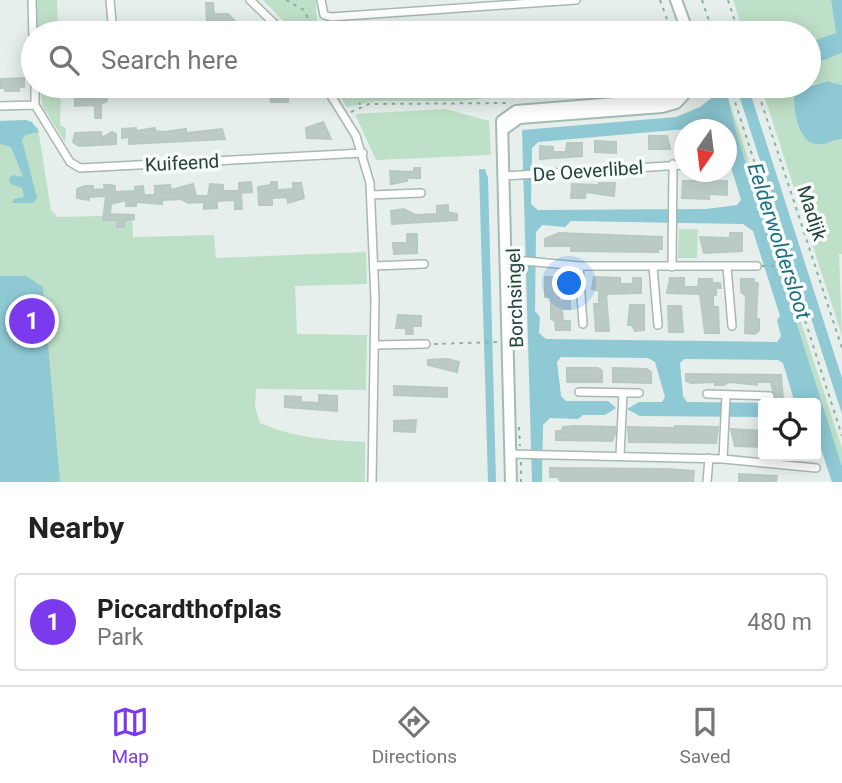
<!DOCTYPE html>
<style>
:root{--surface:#fff;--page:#f2f2f2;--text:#222;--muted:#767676;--line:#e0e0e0;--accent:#7c3aed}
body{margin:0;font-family:Roboto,sans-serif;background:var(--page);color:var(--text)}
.controls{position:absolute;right:21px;bottom:21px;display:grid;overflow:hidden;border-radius:7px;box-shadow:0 4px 18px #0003}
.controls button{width:63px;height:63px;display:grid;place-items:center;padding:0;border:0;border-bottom:2px solid var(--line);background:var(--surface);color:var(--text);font:35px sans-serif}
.compass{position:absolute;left:674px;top:119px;width:63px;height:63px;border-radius:50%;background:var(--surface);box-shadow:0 4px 18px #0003;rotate:194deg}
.you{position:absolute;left:570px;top:284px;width:24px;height:24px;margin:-18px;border:5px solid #fff;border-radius:50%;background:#1a73e8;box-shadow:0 0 0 10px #1a73e833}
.badge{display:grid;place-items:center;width:46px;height:46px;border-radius:50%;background:var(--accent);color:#fff;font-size:23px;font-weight:700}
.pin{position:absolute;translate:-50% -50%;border:4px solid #fff;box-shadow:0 2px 7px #0006}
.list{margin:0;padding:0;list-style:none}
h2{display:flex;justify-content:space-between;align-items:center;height:91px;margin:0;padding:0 28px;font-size:30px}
h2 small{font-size:23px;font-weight:400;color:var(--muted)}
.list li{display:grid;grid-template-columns:46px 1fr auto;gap:21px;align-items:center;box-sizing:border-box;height:98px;margin:0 14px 14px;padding:0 14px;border:2px solid var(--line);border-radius:7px}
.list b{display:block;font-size:26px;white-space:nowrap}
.list p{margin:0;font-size:23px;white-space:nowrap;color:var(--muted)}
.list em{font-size:23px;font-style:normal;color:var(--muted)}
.icon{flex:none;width:38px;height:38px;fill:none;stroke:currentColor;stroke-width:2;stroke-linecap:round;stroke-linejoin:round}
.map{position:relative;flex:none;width:842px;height:482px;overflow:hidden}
.search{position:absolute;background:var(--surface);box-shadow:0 4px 18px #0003;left:21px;right:21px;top:21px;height:77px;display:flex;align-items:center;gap:18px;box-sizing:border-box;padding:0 24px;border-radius:38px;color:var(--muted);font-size:26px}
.sheet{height:203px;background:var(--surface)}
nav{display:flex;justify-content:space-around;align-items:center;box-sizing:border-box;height:98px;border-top:2px solid var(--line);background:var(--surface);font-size:19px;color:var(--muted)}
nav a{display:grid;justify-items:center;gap:4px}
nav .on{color:var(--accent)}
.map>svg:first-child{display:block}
</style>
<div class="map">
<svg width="842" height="482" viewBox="0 0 842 482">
<rect width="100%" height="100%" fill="#e6efeb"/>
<path fill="#bfe0c8" d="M 36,0 L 57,0 L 58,33 L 37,33 Z
M 263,0 L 316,0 L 317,25 L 352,22 L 354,33 L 295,33 Z
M 733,0 L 831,0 L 836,34 L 809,42 L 809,33 L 744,33 Z
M 842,53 L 842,85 L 827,81 L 809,85 L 809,57 L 819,62 Z
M 39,86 L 61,86 L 60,125 L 66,128 L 65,142 L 43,107 Z
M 333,86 L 360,86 L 361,96 L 492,86 L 599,86 L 461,101 L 375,101 L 347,107 Z
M 761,86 L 806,86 L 795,91 L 818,145 L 842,139 L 842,254 L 839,254 L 842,336 Z
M 725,88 L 842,448 L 842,466 L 737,135 Z
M 446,109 L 489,121 L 491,155 L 376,160 L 355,114 Z
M 26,120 L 38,128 L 51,210 L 58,217 L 132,215 L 133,237 L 214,235 L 216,258 L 366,252 L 367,284 L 295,286 L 297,334 L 367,335 L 366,390 L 256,389 L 255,407 L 260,423 C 295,438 327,440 365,442 L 365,482 L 0,482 L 0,121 Z
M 679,229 L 698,229 L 697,258 L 678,258 Z"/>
<path fill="#8ec9d4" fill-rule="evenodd" d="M 831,0 L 842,0 L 842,53 L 819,62 L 809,57 L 809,42 L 836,33 Z
M 827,81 L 842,85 L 842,139 C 833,140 823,146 815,144 C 797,141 792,104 795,91 Z
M 721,86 L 725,86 L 737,135 L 842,466 L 842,482 L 832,482 L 816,434 L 816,403 L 763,403 L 763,417 L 640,416 L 627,409 L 639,402 L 662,402 L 665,397 L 655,362 L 648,358 L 561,357 L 557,362 L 561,396 L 566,401 L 608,401 L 616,408 L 605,415 L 583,415 L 578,419 L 550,418 L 543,425 L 542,482 L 532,482 L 522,130 L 676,117 L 700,107 L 719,92 ZM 709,127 L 726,130 L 727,154 L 741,200 L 737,205 L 706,209 L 538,210 L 531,204 L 532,148 L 538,142 ZM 571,221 L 743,224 L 753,231 L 780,316 L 777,320 L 781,336 L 777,342 L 546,339 L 539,333 L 540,317 L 535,311 L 536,232 L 542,225 L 565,227 ZM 684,359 L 778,360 L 783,363 L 794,400 L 791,403 L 687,402 L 683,396 L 680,363 Z
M 736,86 L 748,86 L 842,378 L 842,414 Z
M 26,120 L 32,122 L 39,132 L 25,135 L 22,140 L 37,198 L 33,203 L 12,203 L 14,199 L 24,197 L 22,188 L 10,184 L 9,179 L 12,175 L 23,177 L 11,147 L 0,144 L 0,121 Z
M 479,169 L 485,169 L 488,178 L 496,482 L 488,482 Z
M 0,276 L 26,276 L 43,287 L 60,482 L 0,482 Z"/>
<path fill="#bbcac4" stroke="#b8c9c2" stroke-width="2" d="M 206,3 L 213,3 L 214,14 L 228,14 L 235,21 L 207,22 Z
M 24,78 L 24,87 L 19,87 L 19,91 L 5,91 L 5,88 L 0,88 L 0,79 Z
M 79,86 L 87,86 L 87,92 L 100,92 L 100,86 L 111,89 L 113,96 L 107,96 L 107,101 L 101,104 L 101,118 L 95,118 L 95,105 L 75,106 L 75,97 L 80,97 Z
M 298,86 L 299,96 L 288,97 L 288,102 L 271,102 L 270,96 L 282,95 L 282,88 Z
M 323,122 L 331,139 L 307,138 L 306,128 Z
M 136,128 L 136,131 L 155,128 L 155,131 L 163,132 L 186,129 L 186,133 L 222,129 L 225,139 L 129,144 L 129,137 L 122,138 L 122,129 Z
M 101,132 L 102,138 L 112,132 L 116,134 L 116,144 L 79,146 L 73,142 L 75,133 Z
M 649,136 L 667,136 L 670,149 L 649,149 Z
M 595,141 L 616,142 L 616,153 L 595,152 Z
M 567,143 L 582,143 L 582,156 L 540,159 L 540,146 L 553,147 L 553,152 L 566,152 Z
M 414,168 L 420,168 L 420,178 L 407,178 L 407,181 L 391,184 L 390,171 L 414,172 Z
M 683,181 L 727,181 L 727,195 L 709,194 L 709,199 L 682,198 Z
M 251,182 L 252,192 L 241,193 L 242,209 L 235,209 L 235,200 L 217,201 L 217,208 L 204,209 L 204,202 L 188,203 L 181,199 L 162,200 L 162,204 L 136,202 L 136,206 L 126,206 L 126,200 L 111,204 L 110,214 L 134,215 L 134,219 L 124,220 L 124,227 L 117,227 L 118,220 L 103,220 L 106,196 L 89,197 L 89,200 L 77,198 L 77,189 L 85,186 L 93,186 L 93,190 L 105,189 L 104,185 L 111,185 L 115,186 L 115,192 L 135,191 L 135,187 L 143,186 L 144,195 L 155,195 L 155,186 L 170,185 L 171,190 L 193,184 L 196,196 L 208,196 L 210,184 L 223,185 L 223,191 L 239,191 L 239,183 Z
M 271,182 L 277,182 L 277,190 L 293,189 L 293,183 L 301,183 L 304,198 L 288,203 L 287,197 L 272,198 L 272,205 L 259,205 L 258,187 L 271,185 Z
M 599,183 L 615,183 L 614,196 L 586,192 L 585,198 L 571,198 L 572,184 L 599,185 Z
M 448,205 L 448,212 L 457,214 L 457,220 L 392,224 L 391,211 L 404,209 L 415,215 L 437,214 L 437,206 Z
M 559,233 L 662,237 L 662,249 L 658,249 L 658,252 L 571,251 L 571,246 L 545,246 L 545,239 Z
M 730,233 L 742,233 L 742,251 L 704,253 L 700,237 L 730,238 Z
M 407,234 L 417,234 L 417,253 L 394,254 L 393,243 L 407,243 Z
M 545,277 L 560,277 L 559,301 L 570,301 L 570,309 L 562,309 L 563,321 L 570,321 L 570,330 L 556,330 L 555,321 L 551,319 L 551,297 L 545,297 Z
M 594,277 L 620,278 L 620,284 L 633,284 L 633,278 L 641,278 L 641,293 L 606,294 L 609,331 L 596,331 L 594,304 L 599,304 L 599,291 L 592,289 Z
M 670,278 L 684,278 L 684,287 L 698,287 L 699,279 L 712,279 L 712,283 L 720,283 L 721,288 L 716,288 L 716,295 L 713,295 L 713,307 L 718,307 L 719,333 L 705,333 L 700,294 L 667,293 Z
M 741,279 L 754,279 L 754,283 L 758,283 L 756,319 L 759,319 L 759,330 L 755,334 L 745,333 L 746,296 L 741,292 Z
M 630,305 L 644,305 L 644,330 L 635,331 L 632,325 L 628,325 Z
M 668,306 L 681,306 L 683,332 L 669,332 Z
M 398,315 L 421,316 L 421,326 L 412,326 L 413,334 L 406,334 L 406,328 L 396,328 Z
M 447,359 L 459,362 L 457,372 L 428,365 L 428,360 Z
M 567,368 L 598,368 L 602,371 L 602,382 L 567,382 Z
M 613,368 L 647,369 L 651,372 L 651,383 L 613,382 Z
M 686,374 L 781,375 L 783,400 L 775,399 L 771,382 L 757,382 L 757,385 L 729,382 L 724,385 L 715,385 L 715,382 L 691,383 L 686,381 Z
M 394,386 L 447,388 L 447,397 L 394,395 Z
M 319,395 L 337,396 L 337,411 L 285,407 L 285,396 L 301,397 L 301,402 L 319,403 Z
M 416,420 L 415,432 L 394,431 L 394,421 Z
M 575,426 L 615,427 L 615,434 L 612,441 L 556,440 L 556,431 L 562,431 L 563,427 Z
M 675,426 L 718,427 L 716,443 L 629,442 L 628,427 L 675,428 Z
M 731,429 L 763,431 L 763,447 L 735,446 Z
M 550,468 L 666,469 L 694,471 L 693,482 L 561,482 L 558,477 L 550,477 Z
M 739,474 L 777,476 L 776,482 L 739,482 Z"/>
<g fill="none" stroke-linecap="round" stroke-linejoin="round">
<g stroke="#a8b8b2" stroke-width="10">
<path id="street" d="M 32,0 L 33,38
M 110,0 L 113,33
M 250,0 L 284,33
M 321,0 L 324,15 L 331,17 L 576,0
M 325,86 L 356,136 L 370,183 L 375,299 L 372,482
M 35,105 L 70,162 L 80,168 L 363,153
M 0,106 L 35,105 L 35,86
M 502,176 L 684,165
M 371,195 L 421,193
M 504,259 L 579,266 L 757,266
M 374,266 L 424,264
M 579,266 L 583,324
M 653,267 L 658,325
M 672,267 L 673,164
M 727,267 L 732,326
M 374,345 L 426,344
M 579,392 L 639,393
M 707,394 L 770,396
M 510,454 L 723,459 L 816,468
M 620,456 L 623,393
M 723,459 L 726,395
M 707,482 L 709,458"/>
</g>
<g stroke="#a4bbb3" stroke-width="14">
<path id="secondary" d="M 676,0 L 688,33
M 505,128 L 519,118 L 662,107 L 676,103 L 692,86
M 511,482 L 502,121 L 516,111 L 653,100 L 667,97 L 683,86"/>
</g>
<path stroke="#86b3a5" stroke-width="2" stroke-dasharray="3.5 5" stroke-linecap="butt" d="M 286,0 L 304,10 L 315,33
M 660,0 L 672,33
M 702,0 L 713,33
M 728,0 L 739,33
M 355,86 L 360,105
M 730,86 L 842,436
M 756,86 L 842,348
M 351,112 L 369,104 L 511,103
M 762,266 L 788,266
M 434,344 L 498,342
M 519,427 L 520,446
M 521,462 L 521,482"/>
<use href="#street" stroke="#fff" stroke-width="7"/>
<use href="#secondary" stroke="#fff" stroke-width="10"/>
</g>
<g text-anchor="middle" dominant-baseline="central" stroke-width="7" stroke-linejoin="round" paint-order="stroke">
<g font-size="19" fill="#24423a" stroke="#f7fbf9">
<text transform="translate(182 163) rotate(-3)">Kuifeend</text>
<text transform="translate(588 171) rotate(-4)">De Oeverlibel</text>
<text transform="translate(812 213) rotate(72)">Madijk</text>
<text transform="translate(515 298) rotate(-92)">Borchsingel</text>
</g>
<g font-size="21" font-style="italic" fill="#1c6f80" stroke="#f7fbf9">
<text transform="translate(779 241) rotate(72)">Eelderwoldersloot</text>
</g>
</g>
</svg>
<div class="controls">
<button><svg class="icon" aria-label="locate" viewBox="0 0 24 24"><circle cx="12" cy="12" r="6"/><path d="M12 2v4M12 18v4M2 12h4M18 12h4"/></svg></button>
</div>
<svg class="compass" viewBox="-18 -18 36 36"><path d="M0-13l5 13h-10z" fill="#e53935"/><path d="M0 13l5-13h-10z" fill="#767676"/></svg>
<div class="you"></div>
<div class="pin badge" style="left:32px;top:321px">1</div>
<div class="search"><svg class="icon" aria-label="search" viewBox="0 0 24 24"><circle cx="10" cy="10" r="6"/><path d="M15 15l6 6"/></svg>Search here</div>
</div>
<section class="sheet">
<h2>Nearby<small></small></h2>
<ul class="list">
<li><span class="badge">1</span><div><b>Piccardthofplas</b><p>Park</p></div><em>480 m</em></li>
</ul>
</section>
<nav>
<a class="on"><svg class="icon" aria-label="map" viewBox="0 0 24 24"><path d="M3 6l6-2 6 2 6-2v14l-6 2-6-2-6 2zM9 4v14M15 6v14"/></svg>Map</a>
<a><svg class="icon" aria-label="directions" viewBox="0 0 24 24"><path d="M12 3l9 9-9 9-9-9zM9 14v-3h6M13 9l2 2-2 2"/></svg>Directions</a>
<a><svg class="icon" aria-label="saved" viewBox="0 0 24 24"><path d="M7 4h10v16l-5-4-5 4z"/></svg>Saved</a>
</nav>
